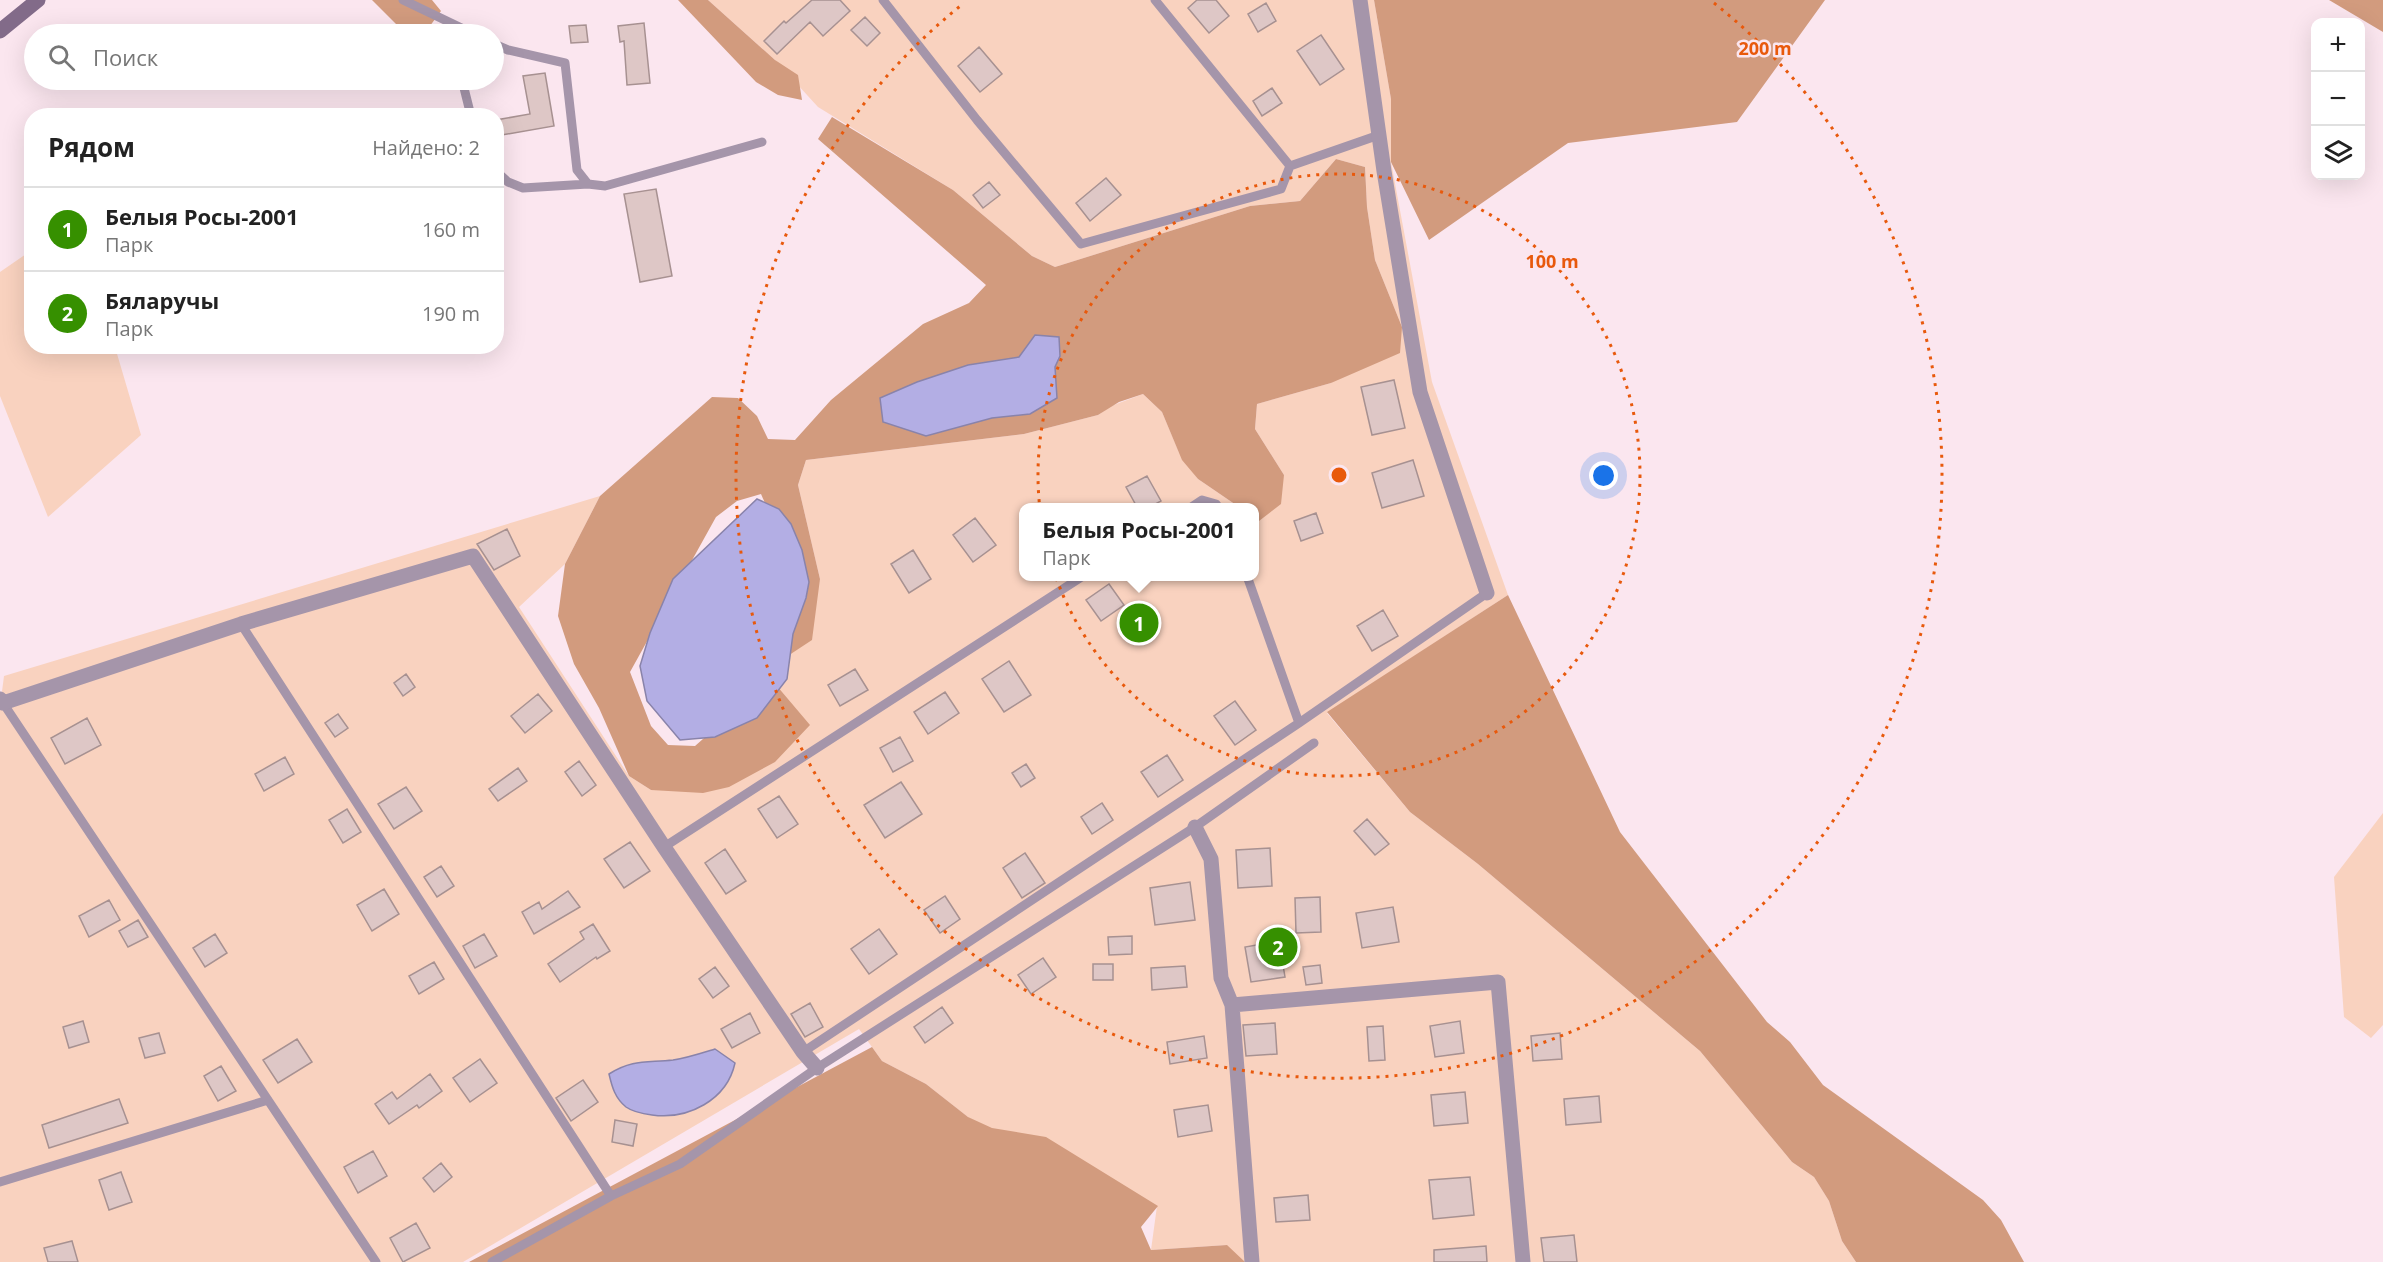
<!DOCTYPE html>
<html lang="ru">
<meta charset="utf-8">
<style>
:root{--surface:#fff;--page:#f2f2f2;--text:#222;--muted:#767676;--line:#e0e0e0;--accent:#369000}
body{margin:0;font-family:"Open Sans",sans-serif;background:var(--page);color:var(--text)}
.controls{position:absolute;right:18px;top:18px;display:grid;overflow:hidden;border-radius:12px;box-shadow:0 6px 24px #0002}
.controls button{width:54px;height:54px;display:grid;place-items:center;padding:0;border:0;border-bottom:2px solid var(--line);background:var(--surface);color:var(--text);font:30px sans-serif}
.you{position:absolute;left:1604px;top:476px;width:21px;height:21px;margin:-15px;border:4px solid #fff;border-radius:50%;background:#1a73e8;box-shadow:0 0 0 9px #1a73e833}
.badge{display:grid;place-items:center;width:39px;height:39px;border-radius:50%;background:var(--accent);color:#fff;font-size:20px;font-weight:700}
.pin{position:absolute;translate:-50% -50%;border:3px solid #fff;box-shadow:0 2px 6px #0006}
.popup{position:absolute;left:1019px;top:503px;width:240px;height:78px;box-sizing:border-box;display:grid;place-content:center;border-radius:12px;background:var(--surface);filter:drop-shadow(0 2px 4px #0005);font-size:20px;white-space:nowrap;color:var(--muted)}
.popup b{font-size:22px;color:var(--text)}
.popup::after{content:'';position:absolute;left:50%;top:100%;margin-left:-12px;border:12px solid transparent;border-top-color:var(--surface)}
.list{margin:0;padding:0;list-style:none}
h2{display:flex;justify-content:space-between;align-items:center;height:78px;margin:0;padding:0 24px;font-size:26px}
h2 small{font-size:20px;font-weight:400;color:var(--muted)}
.list li{display:grid;grid-template-columns:39px 1fr auto;gap:18px;align-items:center;box-sizing:border-box;height:84px;padding:0 24px;border-top:2px solid var(--line)}
.list b{display:block;font-size:22px;white-space:nowrap}
.list p{margin:0;font-size:20px;white-space:nowrap;color:var(--muted)}
.list em{font-size:20px;font-style:normal;color:var(--muted)}
.icon{flex:none;width:33px;height:33px;fill:none;stroke:currentColor;stroke-width:2;stroke-linecap:round;stroke-linejoin:round}
.map{position:relative;flex:none;width:2383px;height:1262px;overflow:hidden}
.search{position:absolute;background:var(--surface);box-shadow:0 6px 24px #0002;left:24px;top:24px;width:480px;height:66px;display:flex;align-items:center;gap:15px;box-sizing:border-box;padding:0 21px;border-radius:33px;color:var(--muted);font-size:22px}
.panel{position:absolute;background:var(--surface);box-shadow:0 6px 24px #0002;left:24px;top:108px;width:480px;height:246px;border-radius:24px}
.map>svg:first-child{display:block}
</style>
<div class="map">
<svg width="2383" height="1262" viewBox="0 0 2383 1262">
<rect width="100%" height="100%" fill="#fbe6ef"/>
<path fill="#f9d2bf" d="M 708,0 L 1374,0 L 1391,99 L 1391,162 L 1432,382 L 1508,595 L 1327,713 L 1410,812 L 1478,864 L 1700,1051 L 1792,1162 L 1814,1177 L 1829,1201 L 1842,1241 L 1856,1262 L 1229,1262 L 1227,1245 L 1151,1250 L 1157,1206 L 992,1136 L 926,1084 L 882,1061 L 859,1029 L 463,1262 L 0,1262 L 0,707 L 4,676 L 600,496 L 565,564 L 519,607 L 629,776 L 651,790 L 771,679 L 820,579 L 798,485 L 806,460 L 1024,434 L 1098,415 L 1111,406 L 1143,394 L 1162,412 L 1179,452 L 1198,479 L 1239,507 L 1024,508 L 1024,576 L 1254,576 L 1255,518 L 1259,521 L 1284,475 L 1255,429 L 1257,404 L 1331,383 L 1402,327 L 1375,260 L 1367,207 L 1365,167 L 1336,159 L 1300,201 L 1250,206 L 1055,267 L 1032,256 L 953,190 L 818,107 L 775,60 Z
M 29,252 L 32,265 L 32,346 L 115,347 L 141,435 L 48,517 L 0,396 L 0,272 Z
M 2383,813 L 2383,1025 L 2371,1038 L 2344,1017 L 2334,877 Z"/>
<path fill="#d29b7e" d="M 372,0 L 432,0 L 441,11 L 424,34 L 406,34 Z
M 678,0 L 708,0 L 775,60 L 798,75 L 802,100 L 778,95 L 756,82 Z
M 1374,0 L 1825,0 L 1737,122 L 1568,143 L 1429,240 L 1391,162 L 1391,99 Z
M 2329,0 L 2383,0 L 2383,32 Z
M 832,117 L 953,190 L 1032,256 L 1055,267 L 1250,206 L 1300,201 L 1336,159 L 1365,167 L 1367,207 L 1375,260 L 1402,327 L 1400,353 L 1331,383 L 1257,404 L 1255,429 L 1284,475 L 1281,504 L 1259,521 L 1255,518 L 1254,508 L 1239,507 L 1198,479 L 1182,460 L 1162,412 L 1143,394 L 1119,402 L 1098,415 L 1024,434 L 806,460 L 798,485 L 820,579 L 812,640 L 771,667 L 780,538 L 761,494 L 737,501 L 716,517 L 630,672 L 651,726 L 668,745 L 695,746 L 771,679 L 810,725 L 775,762 L 729,787 L 703,793 L 651,790 L 629,776 L 599,708 L 574,664 L 558,616 L 565,564 L 600,496 L 712,397 L 738,398 L 757,416 L 768,439 L 795,440 L 831,400 L 923,324 L 969,303 L 986,285 L 818,139 Z
M 1508,595 L 1620,832 L 1767,1022 L 1790,1042 L 1823,1085 L 1983,1200 L 2001,1220 L 2024,1262 L 1856,1262 L 1842,1241 L 1829,1201 L 1814,1177 L 1792,1162 L 1700,1051 L 1478,864 L 1410,812 L 1327,712 Z
M 872,1047 L 882,1061 L 926,1084 L 968,1117 L 992,1128 L 1046,1137 L 1158,1206 L 1141,1227 L 1151,1250 L 1227,1245 L 1245,1262 L 469,1262 Z"/>
<path fill="#b3aee4" stroke="#8983aa" stroke-width="1.5" d="M 1035,335 L 1059,337 L 1060,356 L 1055,367 L 1057,398 L 1030,414 L 992,418 L 926,436 L 883,422 L 880,398 L 917,382 L 968,365 L 1019,357 Z
M 757,499 L 779,509 L 791,524 L 802,550 L 809,582 L 806,598 L 793,634 L 787,679 L 757,718 L 715,737 L 680,740 L 647,701 L 640,666 L 650,633 L 673,579 Z
M 715,1049 L 735,1063 C 727,1100 688,1120 652,1115 C 644,1114 633,1112 626,1107 C 615,1098 612,1087 609,1074 C 633,1059 647,1063 673,1060 C 687,1058 702,1053 715,1049 Z"/>
<path fill="#dec7c6" stroke="#a79191" stroke-width="1.5" d="M 812,0 L 840,0 L 850,11 L 823,36 L 810,22 L 777,54 L 764,41 L 784,21 L 786,23 Z
M 1197,0 L 1216,0 L 1229,16 L 1209,33 L 1188,8 Z
M 1266,3 L 1276,21 L 1258,32 L 1248,14 Z
M 865,17 L 880,33 L 867,46 L 851,30 Z
M 644,23 L 650,83 L 627,85 L 624,41 L 620,42 L 618,26 Z
M 586,25 L 588,42 L 571,43 L 569,26 Z
M 1321,35 L 1344,69 L 1320,85 L 1297,51 Z
M 979,47 L 1002,74 L 980,92 L 958,66 Z
M 545,73 L 554,126 L 496,136 L 496,120 L 530,114 L 523,76 Z
M 1272,88 L 1282,103 L 1262,116 L 1253,101 Z
M 1106,178 L 1121,195 L 1090,221 L 1076,203 Z
M 989,182 L 1000,195 L 983,208 L 973,195 Z
M 656,189 L 672,276 L 640,282 L 624,194 Z
M 1394,380 L 1405,428 L 1372,435 L 1361,387 Z
M 1413,460 L 1424,496 L 1382,508 L 1372,473 Z
M 1147,476 L 1161,501 L 1150,507 L 1137,507 L 1126,487 Z
M 1316,513 L 1323,533 L 1301,541 L 1294,521 Z
M 975,518 L 996,545 L 973,562 L 953,535 Z
M 507,529 L 520,556 L 494,570 L 477,544 Z
M 913,550 L 931,579 L 909,593 L 891,564 Z
M 1109,584 L 1124,605 L 1101,621 L 1086,600 Z
M 1383,610 L 1398,636 L 1372,651 L 1357,626 Z
M 1009,661 L 1031,695 L 1004,712 L 982,679 Z
M 855,669 L 868,690 L 840,706 L 828,685 Z
M 406,674 L 415,687 L 403,696 L 394,683 Z
M 945,692 L 959,713 L 928,734 L 914,712 Z
M 538,694 L 552,711 L 525,733 L 511,716 Z
M 1235,701 L 1256,730 L 1235,745 L 1214,716 Z
M 338,714 L 348,728 L 335,737 L 325,723 Z
M 87,718 L 101,745 L 65,764 L 51,738 Z
M 900,737 L 913,761 L 893,772 L 880,748 Z
M 1167,755 L 1183,780 L 1158,797 L 1141,772 Z
M 285,757 L 294,774 L 264,791 L 255,774 Z
M 579,761 L 596,785 L 582,796 L 565,772 Z
M 1026,764 L 1035,778 L 1021,787 L 1012,773 Z
M 518,768 L 527,781 L 498,801 L 489,789 Z
M 901,782 L 922,814 L 885,838 L 864,805 Z
M 406,787 L 422,811 L 394,829 L 378,804 Z
M 779,796 L 798,824 L 777,838 L 758,809 Z
M 1102,803 L 1113,820 L 1092,834 L 1081,817 Z
M 347,809 L 361,832 L 343,843 L 329,820 Z
M 1367,819 L 1389,844 L 1375,855 L 1354,831 Z
M 630,842 L 650,871 L 624,888 L 604,859 Z
M 1270,848 L 1272,886 L 1238,888 L 1236,850 Z
M 725,849 L 746,881 L 726,894 L 705,863 Z
M 1025,853 L 1045,883 L 1022,898 L 1003,868 Z
M 441,866 L 454,886 L 437,897 L 424,877 Z
M 1190,882 L 1195,920 L 1155,925 L 1150,888 Z
M 384,889 L 399,914 L 372,931 L 357,905 Z
M 568,891 L 580,907 L 534,934 L 522,912 L 539,902 L 542,909 Z
M 945,896 L 960,919 L 940,933 L 924,910 Z
M 1320,897 L 1321,932 L 1296,933 L 1295,898 Z
M 109,900 L 120,920 L 89,937 L 79,916 Z
M 1393,907 L 1399,942 L 1362,948 L 1356,913 Z
M 138,920 L 148,937 L 128,947 L 119,931 Z
M 593,924 L 610,951 L 597,959 L 596,957 L 560,982 L 548,964 L 584,939 L 580,932 Z
M 879,929 L 897,954 L 869,974 L 851,949 Z
M 215,934 L 227,953 L 205,967 L 193,948 Z
M 484,934 L 497,956 L 475,968 L 463,946 Z
M 1132,936 L 1132,954 L 1109,955 L 1108,937 Z
M 1279,941 L 1285,977 L 1251,982 L 1245,947 Z
M 1043,958 L 1056,977 L 1031,994 L 1018,975 Z
M 434,962 L 444,979 L 419,994 L 409,976 Z
M 1093,964 L 1113,964 L 1113,980 L 1093,980 Z
M 1320,965 L 1322,983 L 1306,985 L 1303,967 Z
M 1185,966 L 1187,987 L 1152,990 L 1151,968 Z
M 715,967 L 729,986 L 713,998 L 699,979 Z
M 810,1003 L 823,1027 L 805,1037 L 791,1014 Z
M 942,1007 L 953,1023 L 925,1043 L 914,1027 Z
M 750,1013 L 760,1033 L 732,1048 L 721,1029 Z
M 83,1021 L 89,1042 L 69,1048 L 63,1027 Z
M 1460,1021 L 1464,1053 L 1435,1057 L 1430,1026 Z
M 1275,1023 L 1277,1054 L 1246,1056 L 1243,1025 Z
M 1383,1026 L 1385,1060 L 1369,1061 L 1367,1027 Z
M 159,1033 L 165,1053 L 145,1058 L 139,1038 Z
M 1560,1033 L 1562,1059 L 1533,1061 L 1531,1036 Z
M 1204,1036 L 1207,1058 L 1170,1064 L 1167,1042 Z
M 297,1039 L 312,1062 L 278,1083 L 263,1060 Z
M 480,1059 L 497,1083 L 470,1102 L 453,1078 Z
M 221,1066 L 236,1091 L 218,1101 L 204,1076 Z
M 430,1074 L 442,1091 L 419,1108 L 417,1105 L 389,1124 L 375,1104 L 392,1092 L 397,1099 Z
M 583,1080 L 598,1102 L 571,1121 L 556,1098 Z
M 1465,1092 L 1468,1123 L 1434,1126 L 1431,1095 Z
M 1599,1096 L 1601,1122 L 1566,1125 L 1564,1099 Z
M 119,1099 L 128,1123 L 49,1148 L 42,1125 Z
M 1208,1105 L 1212,1131 L 1178,1137 L 1174,1110 Z
M 615,1120 L 637,1124 L 633,1146 L 612,1142 Z
M 373,1151 L 387,1176 L 358,1193 L 344,1167 Z
M 441,1163 L 452,1177 L 434,1192 L 423,1178 Z
M 121,1172 L 132,1202 L 109,1210 L 99,1180 Z
M 1470,1177 L 1474,1215 L 1433,1219 L 1429,1180 Z
M 1308,1195 L 1310,1220 L 1276,1222 L 1274,1198 Z
M 416,1223 L 430,1248 L 403,1262 L 390,1238 Z
M 1574,1235 L 1577,1262 L 1544,1262 L 1541,1238 Z
M 72,1241 L 78,1262 L 48,1262 L 44,1248 Z
M 1486,1246 L 1487,1262 L 1434,1262 L 1434,1250 Z"/>
<g fill="none" stroke-linecap="round" stroke-linejoin="round">
<path stroke="#a595aa" stroke-width="9" d="M 403,0 L 474,34
M 883,0 L 977,120 L 1081,244 L 1281,189 L 1290,166
M 1155,0 L 1290,166 L 1379,135
M 449,22 L 452,34
M 494,44 L 508,50 L 565,63 L 577,170 L 588,184 L 605,186 L 762,142
M 462,80 L 471,116
M 496,171 L 508,182 L 523,188 L 588,184
M 1190,508 L 1202,500 L 1216,504 L 1219,508
M 1247,576 L 1299,723
M 241,624 L 611,1196
M 3,703 L 376,1262
M 664,847 L 1083,576
M 803,1052 L 1299,723 L 1487,593
M 0,1182 L 268,1100
M 492,1262 L 611,1196 L 680,1164 L 817,1068 L 1195,827 L 1314,743"/>
<path stroke="#a595aa" stroke-width="15" d="M 1360,0 L 1384,171 L 1420,392 L 1487,593
M 0,699 L 3,703 L 241,624 L 473,556 L 664,847 L 803,1052 L 817,1068
M 1195,827 L 1211,859 L 1221,978 L 1232,1005 L 1252,1262
M 1232,1005 L 1498,982 L 1523,1262"/>
<path stroke="#826b89" stroke-width="15" d="M 0,31 L 38,0"/>
</g>
<g fill="none" stroke="#e8590c" stroke-width="3" stroke-dasharray="3 6">
<circle cx="1339" cy="475" r="301"/>
<path d="M1714 3A603 603 0 1 1 964 3"/>
</g>
<circle cx="1339" cy="475" r="9" fill="#e8590c" stroke="#fbe6ef" stroke-width="3"/>
<g font-size="18" text-anchor="middle" font-weight="bold" fill="#e8590c" stroke="#fbe6ef" stroke-width="5" stroke-linejoin="round" paint-order="stroke">
<text x="1765" y="55">200 m</text>
<text x="1552" y="268">100 m</text>
</g>
</svg>
<div class="controls">
<button>+</button>
<button>−</button>
<button><svg class="icon" aria-label="layers" viewBox="0 0 24 24"><path d="M12 4l9 5-9 5-9-5zM3 14l9 5 9-5"/></svg></button>
</div>
<div class="you"></div>
<div class="pin badge" style="left:1139px;top:623px">1</div>
<div class="popup"><b>Белыя Росы-2001</b>Парк</div>
<div class="pin badge" style="left:1278px;top:947px">2</div>
<div class="search"><svg class="icon" aria-label="search" viewBox="0 0 24 24"><circle cx="10" cy="10" r="6"/><path d="M15 15l6 6"/></svg>Поиск</div>
<section class="panel">
<h2>Рядом<small>Найдено: 2</small></h2>
<ul class="list">
<li><span class="badge">1</span><div><b>Белыя Росы-2001</b><p>Парк</p></div><em>160 m</em></li>
<li><span class="badge">2</span><div><b>Бяларучы</b><p>Парк</p></div><em>190 m</em></li>
</ul>
</section>
</div>
